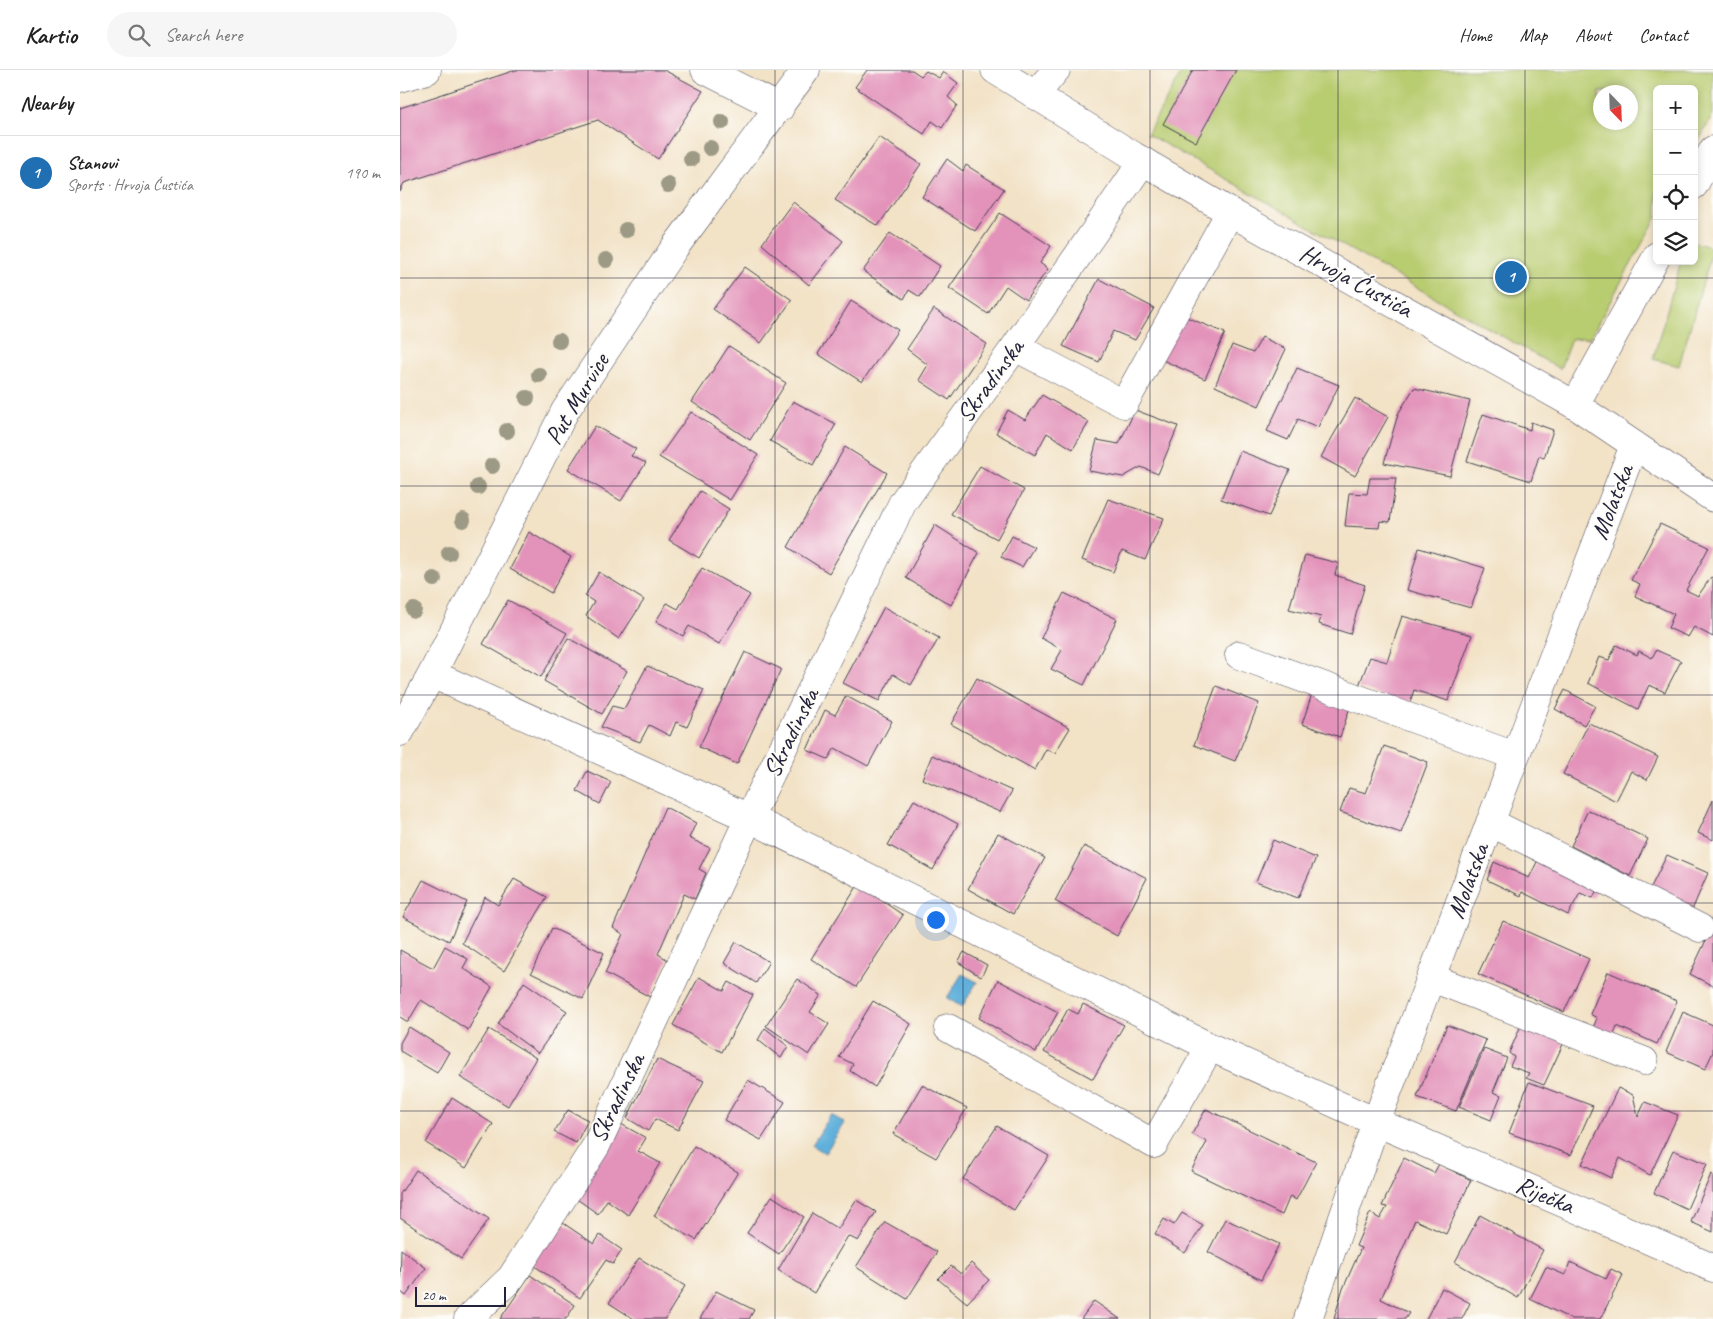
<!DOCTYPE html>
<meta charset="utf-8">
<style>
:root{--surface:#fff;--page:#f6f6f6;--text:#222;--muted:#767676;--line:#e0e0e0;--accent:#1f6fb2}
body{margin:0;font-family:Caveat,sans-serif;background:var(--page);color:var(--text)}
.controls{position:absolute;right:15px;top:15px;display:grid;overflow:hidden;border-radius:8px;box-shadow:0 2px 8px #0003}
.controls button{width:45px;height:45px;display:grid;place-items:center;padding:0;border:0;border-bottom:1px solid var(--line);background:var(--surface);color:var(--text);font:25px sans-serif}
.compass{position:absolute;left:1193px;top:15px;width:45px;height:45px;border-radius:50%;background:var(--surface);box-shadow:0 2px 8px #0003;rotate:157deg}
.scale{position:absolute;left:15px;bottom:12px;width:91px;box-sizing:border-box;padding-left:5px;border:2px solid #22223b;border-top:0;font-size:14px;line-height:18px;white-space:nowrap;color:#22223b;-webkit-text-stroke:4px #fdfcf7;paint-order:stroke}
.you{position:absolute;left:535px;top:849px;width:18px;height:18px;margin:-12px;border:4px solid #fff;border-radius:50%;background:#1a73e8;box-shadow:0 0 0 8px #1a73e833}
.badge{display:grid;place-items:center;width:32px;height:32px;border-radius:50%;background:var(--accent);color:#fff;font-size:16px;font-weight:700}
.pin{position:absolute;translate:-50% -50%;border:2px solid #fff;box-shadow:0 1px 5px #0006}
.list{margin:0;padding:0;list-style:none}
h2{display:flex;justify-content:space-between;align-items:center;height:65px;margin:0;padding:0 20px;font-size:21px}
h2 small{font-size:16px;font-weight:400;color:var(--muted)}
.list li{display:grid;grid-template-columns:32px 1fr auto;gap:15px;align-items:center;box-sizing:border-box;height:75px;padding:0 20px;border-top:1px solid var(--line)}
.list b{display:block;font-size:19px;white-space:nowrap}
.list p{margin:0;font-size:16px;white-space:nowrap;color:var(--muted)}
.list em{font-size:16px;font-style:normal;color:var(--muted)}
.icon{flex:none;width:28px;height:28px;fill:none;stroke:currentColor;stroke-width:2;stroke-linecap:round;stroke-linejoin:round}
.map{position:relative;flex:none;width:1313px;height:1249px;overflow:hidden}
header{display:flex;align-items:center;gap:30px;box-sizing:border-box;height:70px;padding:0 25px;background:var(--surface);border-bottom:1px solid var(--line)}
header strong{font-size:24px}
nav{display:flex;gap:28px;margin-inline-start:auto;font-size:18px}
.search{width:350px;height:45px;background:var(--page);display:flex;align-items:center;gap:12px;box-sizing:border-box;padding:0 18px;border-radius:28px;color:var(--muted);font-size:19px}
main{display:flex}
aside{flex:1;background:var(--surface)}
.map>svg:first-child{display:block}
</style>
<header>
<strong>Kartio</strong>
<div class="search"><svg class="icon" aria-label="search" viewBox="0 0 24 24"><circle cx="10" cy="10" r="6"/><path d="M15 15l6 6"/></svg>Search here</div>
<nav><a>Home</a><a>Map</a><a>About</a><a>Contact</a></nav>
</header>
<main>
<aside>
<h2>Nearby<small></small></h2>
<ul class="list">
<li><span class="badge">1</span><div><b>Stanovi</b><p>Sports · Hrvoja Ćustića</p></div><em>190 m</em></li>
</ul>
</aside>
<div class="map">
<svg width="1313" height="1249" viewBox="0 0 1313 1249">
<rect width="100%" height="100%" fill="#fdfcf7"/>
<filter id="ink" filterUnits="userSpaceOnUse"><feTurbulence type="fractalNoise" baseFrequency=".02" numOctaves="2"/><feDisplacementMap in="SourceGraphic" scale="10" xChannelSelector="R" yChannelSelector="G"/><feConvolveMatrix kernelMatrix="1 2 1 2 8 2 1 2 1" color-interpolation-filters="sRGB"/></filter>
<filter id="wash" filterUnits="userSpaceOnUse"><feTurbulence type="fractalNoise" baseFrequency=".0096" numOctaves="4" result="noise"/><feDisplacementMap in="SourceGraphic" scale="20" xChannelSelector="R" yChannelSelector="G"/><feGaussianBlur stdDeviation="1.12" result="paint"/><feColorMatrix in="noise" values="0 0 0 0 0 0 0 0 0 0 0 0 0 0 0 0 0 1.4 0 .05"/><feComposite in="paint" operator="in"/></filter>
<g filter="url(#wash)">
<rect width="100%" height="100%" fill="#f2e2c6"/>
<path fill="#b8cc70" stroke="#6d7756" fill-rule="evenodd" d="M 783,0 L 1313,0 L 1313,45 L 1294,79 L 1294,19 L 1257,19 L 1257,147 L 1190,268 L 1171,269 L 1160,299 L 747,64 ZM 1200,22 L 1230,22 L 1230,52 L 1200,52 Z
M 1294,172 L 1313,178 L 1279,296 L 1253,289 L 1281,191 L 1294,191 Z"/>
<path fill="#61b0db" stroke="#42698b" d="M 562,904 L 577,912 L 562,937 L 547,928 Z
M 431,1045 L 445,1053 L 425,1083 L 412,1075 Z"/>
<g id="blocks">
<path fill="#e393ba" d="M 116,0 L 264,0 L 303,21 L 258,89 L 198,50 L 4,113 L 0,122 L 0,38 Z
M 467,0 L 512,0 L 521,6 L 526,1 L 539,8 L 543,2 L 558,13 L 548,27 L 557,35 L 542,58 L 532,51 L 524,64 L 455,17 Z
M 793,0 L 836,0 L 796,72 L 763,54 Z
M 479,67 L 521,94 L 478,156 L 435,130 Z
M 547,89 L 563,101 L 566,95 L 604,119 L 575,161 L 522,127 Z
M 393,132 L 443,171 L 409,215 L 362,174 Z
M 600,143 L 651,176 L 640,193 L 648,199 L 626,230 L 606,216 L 588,244 L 549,218 Z
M 490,163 L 540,196 L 520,227 L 509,220 L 504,229 L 463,201 Z
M 345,197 L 392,230 L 361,273 L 313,239 Z
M 699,209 L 754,238 L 735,270 L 713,261 L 699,292 L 663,276 Z
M 451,231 L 498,260 L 462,312 L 418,284 Z
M 534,239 L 587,274 L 549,330 L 519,310 L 528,295 L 507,279 Z
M 779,244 L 825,263 L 805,309 L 758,288 Z
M 862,267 L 886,279 L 859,336 L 815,316 L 832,275 L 853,283 Z
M 329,276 L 386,313 L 350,370 L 292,332 Z
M 897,298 L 939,315 L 918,357 L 898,349 L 888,370 L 867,361 Z
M 1014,318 L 1070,331 L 1050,406 L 984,393 L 998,344 Z
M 642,325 L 689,352 L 673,379 L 647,363 L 635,385 L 596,363 L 608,340 L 625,350 Z
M 955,328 L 988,347 L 955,406 L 921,387 Z
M 393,331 L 436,354 L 413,395 L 370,371 Z
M 735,340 L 778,356 L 758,404 L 741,397 L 723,407 L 689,401 L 697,370 L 719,374 Z
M 291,342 L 358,385 L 330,430 L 259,387 Z
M 1083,344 L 1130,360 L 1131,352 L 1153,360 L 1144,388 L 1139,386 L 1131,411 L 1067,391 Z
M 195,356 L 236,379 L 231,386 L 246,393 L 221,431 L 168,399 Z
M 445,377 L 487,403 L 429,503 L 388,477 Z
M 840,381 L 890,400 L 869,446 L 821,429 Z
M 580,396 L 624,420 L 597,469 L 551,444 Z
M 970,408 L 996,408 L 990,452 L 980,451 L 979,458 L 945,456 L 949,423 L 967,424 Z
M 300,421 L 329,439 L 299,488 L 269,470 Z
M 708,429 L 764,448 L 745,490 L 722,481 L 713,502 L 682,490 Z
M 1260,454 L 1309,477 L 1286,520 L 1298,526 L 1311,507 L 1313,508 L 1313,567 L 1294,557 L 1288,567 L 1268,558 L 1274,544 L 1235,526 L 1240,514 L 1231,510 Z
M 535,455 L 579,483 L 551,535 L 506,508 Z
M 129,462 L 171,487 L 151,523 L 110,499 Z
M 612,466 L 634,477 L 622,497 L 601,487 Z
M 1019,478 L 1085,498 L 1071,538 L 1007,520 Z
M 905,485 L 938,493 L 935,505 L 965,515 L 950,564 L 919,554 L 921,547 L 889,539 Z
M 302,498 L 350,525 L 319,574 L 289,556 L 283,566 L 256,551 L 267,533 L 278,539 Z
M 199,502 L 244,530 L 219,569 L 186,546 L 194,532 L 185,526 Z
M 664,523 L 717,549 L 684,615 L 651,599 L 662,580 L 641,568 Z
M 108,530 L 167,563 L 141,607 L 83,574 Z
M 484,537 L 539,568 L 511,615 L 493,604 L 479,631 L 443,613 Z
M 1002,546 L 1072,565 L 1048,631 L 1014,620 L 1009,635 L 958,618 L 970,587 L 987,592 Z
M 168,568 L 227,601 L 202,644 L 144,611 Z
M 1216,575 L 1237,585 L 1239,581 L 1252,588 L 1256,580 L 1281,591 L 1265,622 L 1249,615 L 1238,639 L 1188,613 L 1199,587 L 1209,590 Z
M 345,582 L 381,599 L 337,694 L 299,677 Z
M 247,596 L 304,620 L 287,657 L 276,652 L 270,666 L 249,655 L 240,672 L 201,657 L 212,636 L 224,639 Z
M 577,608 L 670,658 L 655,683 L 646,679 L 635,700 L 551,654 Z
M 816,616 L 859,633 L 835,691 L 794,675 Z
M 1165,620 L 1195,636 L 1184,655 L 1155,639 Z
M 913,621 L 951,634 L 940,667 L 902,654 Z
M 446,626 L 492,651 L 468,696 L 435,678 L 428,689 L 407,680 L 425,640 L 435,645 Z
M 1189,653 L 1258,687 L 1247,710 L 1231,701 L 1216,731 L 1163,704 Z
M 984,676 L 1028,692 L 1001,763 L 940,742 L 949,718 L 966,723 Z
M 532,685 L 612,721 L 600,742 L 522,709 Z
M 187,701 L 211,712 L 200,734 L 177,721 Z
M 514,730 L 558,754 L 533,800 L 488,775 Z
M 1313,730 L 1313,770 L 1298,763 Z
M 265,737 L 296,753 L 289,768 L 310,778 L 299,799 L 306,803 L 295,829 L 284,824 L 258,884 L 268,890 L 250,927 L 205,903 L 223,864 L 213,858 Z
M 1188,740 L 1248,769 L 1230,806 L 1171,776 Z
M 598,763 L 645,788 L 613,844 L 568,819 Z
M 873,770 L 916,788 L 898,828 L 856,812 Z
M 684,776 L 747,808 L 717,866 L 655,831 Z
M 1142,782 L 1201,811 L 1193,828 L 1180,823 L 1168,845 L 1122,822 L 1121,826 L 1087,810 L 1094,792 L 1129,808 Z
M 1267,785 L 1308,803 L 1292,840 L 1249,821 Z
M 114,809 L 147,827 L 104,901 L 62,873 L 85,827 L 98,835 Z
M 23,810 L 67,832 L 49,871 L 3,847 Z
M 458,815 L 503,845 L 456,917 L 411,889 Z
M 1103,851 L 1189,889 L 1164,942 L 1078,904 Z
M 152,858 L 204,883 L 183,929 L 131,903 Z
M 1309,864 L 1313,866 L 1313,916 L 1290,904 Z
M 336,872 L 369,892 L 356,913 L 324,893 Z
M 45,876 L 68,889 L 63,898 L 92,917 L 68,960 L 21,930 L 8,952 L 0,947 L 0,880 L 33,898 Z
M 564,882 L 587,895 L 581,907 L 558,892 Z
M 1208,902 L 1277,931 L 1257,974 L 1217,956 L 1213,966 L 1193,958 L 1197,948 L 1190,944 Z
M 299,907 L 324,921 L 329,912 L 353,925 L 322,982 L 273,955 Z
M 397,909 L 421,925 L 410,942 L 429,954 L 409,985 L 366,956 Z
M 598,910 L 658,942 L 636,982 L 579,948 Z
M 124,912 L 167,941 L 138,983 L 98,954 Z
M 473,931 L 511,954 L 475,1017 L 450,1001 L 453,994 L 439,987 Z
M 683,934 L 724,955 L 693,1009 L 644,982 L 668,939 L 678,944 Z
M 1283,942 L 1313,955 L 1313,982 L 1305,999 L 1266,982 Z
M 1122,953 L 1165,970 L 1144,1015 L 1126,1008 L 1129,1003 L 1110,996 L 1114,987 L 1109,983 Z
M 1047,955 L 1086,970 L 1056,1041 L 1017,1027 Z
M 9,957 L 49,982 L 37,1003 L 0,981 L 0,973 Z
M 365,958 L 388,976 L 381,988 L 358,970 Z
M 89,959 L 136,988 L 108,1036 L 60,1007 Z
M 1084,979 L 1107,988 L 1093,1022 L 1101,1025 L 1091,1050 L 1059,1037 Z
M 257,989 L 304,1011 L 278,1060 L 255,1049 L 248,1061 L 227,1048 Z
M 348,1010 L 385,1032 L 361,1070 L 324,1050 Z
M 1129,1012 L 1193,1036 L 1171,1085 L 1109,1063 Z
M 522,1015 L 567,1038 L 536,1088 L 493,1064 Z
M 1218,1018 L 1233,1025 L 1238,1047 L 1245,1032 L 1278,1045 L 1250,1105 L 1220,1088 L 1211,1108 L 1182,1094 Z
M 52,1028 L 93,1054 L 66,1098 L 26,1073 Z
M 806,1039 L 916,1092 L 896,1130 L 890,1126 L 882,1145 L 791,1101 L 807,1072 L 792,1064 Z
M 168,1040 L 188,1050 L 176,1073 L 154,1062 Z
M 221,1054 L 246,1068 L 238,1081 L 260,1093 L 228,1145 L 207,1130 L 198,1144 L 174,1127 Z
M 597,1056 L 649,1086 L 614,1140 L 563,1109 Z
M 294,1076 L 338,1102 L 296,1170 L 254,1146 Z
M 1273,1080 L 1307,1094 L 1287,1139 L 1254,1123 Z
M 1004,1088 L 1034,1103 L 1039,1094 L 1071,1110 L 1046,1164 L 1015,1150 L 981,1229 L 1009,1243 L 1005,1249 L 934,1249 L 942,1221 L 961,1178 L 956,1176 L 970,1143 L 980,1149 L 987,1137 L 982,1136 Z
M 16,1100 L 89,1149 L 61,1189 L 0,1148 L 0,1124 Z
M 1311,1104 L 1313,1105 L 1313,1162 L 1291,1152 Z
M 372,1126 L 404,1147 L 379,1184 L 347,1163 Z
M 456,1130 L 476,1142 L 458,1171 L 448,1166 L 414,1223 L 378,1200 L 412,1143 L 438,1159 Z
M 782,1143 L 803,1155 L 785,1183 L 755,1164 L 764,1149 L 774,1155 Z
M 1080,1145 L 1143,1180 L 1118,1228 L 1055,1192 Z
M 825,1149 L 879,1174 L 861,1210 L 808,1182 Z
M 160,1151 L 194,1174 L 200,1165 L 222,1180 L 213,1194 L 206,1190 L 180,1228 L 132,1194 Z
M 485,1152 L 537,1182 L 507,1229 L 456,1197 Z
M 1,1179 L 26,1198 L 6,1226 L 0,1221 Z
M 239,1188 L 285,1216 L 265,1249 L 234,1249 L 209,1233 Z
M 1170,1192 L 1206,1209 L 1211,1199 L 1223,1205 L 1200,1249 L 1171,1249 L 1130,1229 L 1146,1197 L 1165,1205 Z
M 571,1193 L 589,1210 L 567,1233 L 538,1209 L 551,1196 L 561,1204 Z
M 130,1205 L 175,1235 L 166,1249 L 100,1249 Z
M 1042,1218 L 1070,1233 L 1062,1249 L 1026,1249 Z
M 316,1221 L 354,1240 L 349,1249 L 300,1249 Z
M 694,1231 L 720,1249 L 681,1249 Z"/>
</g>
</g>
<g filter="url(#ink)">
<use href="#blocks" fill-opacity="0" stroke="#413f50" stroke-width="1"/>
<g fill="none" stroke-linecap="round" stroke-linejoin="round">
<g stroke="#413f50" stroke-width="29">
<path id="minor" d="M 305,0 L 380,38
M 0,8 L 27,0
M 635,25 L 656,0
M 1294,115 L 1313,80
M 615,277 L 724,334 L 830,142
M 1175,335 L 1257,186
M 839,585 L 1115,686
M 32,604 L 349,748 L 810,977 L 976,1052 L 1313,1198
M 0,662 L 32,604 L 165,341 L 275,177 L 406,0
M 1090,752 L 1300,858
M 1032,908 L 1244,991
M 548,958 L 754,1074 L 810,977
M 68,1249 L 111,1208 L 196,1076 L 349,748 L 503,432 L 615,277 L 743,91
M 908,1249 L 976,1052 L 1234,375"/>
</g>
<g stroke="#413f50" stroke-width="29">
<path id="major" d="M 595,0 L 734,86 L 830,142 L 1175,335 L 1313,428"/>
</g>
<use href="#minor" stroke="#fff" stroke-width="28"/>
<use href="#major" stroke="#fff" stroke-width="28"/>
</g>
<g fill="#9c9984">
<circle cx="322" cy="52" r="8"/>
<circle cx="310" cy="78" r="8"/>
<circle cx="291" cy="89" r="8"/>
<circle cx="268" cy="115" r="8"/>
<circle cx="226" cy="160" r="8"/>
<circle cx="206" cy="190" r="8"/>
<circle cx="159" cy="271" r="8"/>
<circle cx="139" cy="305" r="8"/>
<circle cx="127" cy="328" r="8"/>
<circle cx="107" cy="361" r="8"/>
<circle cx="92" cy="396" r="8"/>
<circle cx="78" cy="417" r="8"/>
<circle cx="63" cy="450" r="8"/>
<circle cx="49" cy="483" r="8"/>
<circle cx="34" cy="509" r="8"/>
<circle cx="14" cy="540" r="8"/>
</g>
</g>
<path fill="none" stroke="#22223b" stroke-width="1" stroke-opacity="0.55" d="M 188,0 L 188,1249M 375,0 L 375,1249M 563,0 L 563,1249M 750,0 L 750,1249M 938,0 L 938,1249M 1125,0 L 1125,1249M 0,208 L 1313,208M 0,416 L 1313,416M 0,625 L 1313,625M 0,833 L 1313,833M 0,1041 L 1313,1041"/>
<g text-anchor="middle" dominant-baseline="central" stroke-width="4" stroke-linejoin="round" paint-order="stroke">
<g font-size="25" fill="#22223b" stroke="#fdfcf7">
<text transform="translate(956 211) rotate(29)">Hrvoja Ćustića</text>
<text transform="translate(590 311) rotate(-54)">Skradinska</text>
<text transform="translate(177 329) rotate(-59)">Put Murvice</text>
<text transform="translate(1212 432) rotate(-69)">Molatska</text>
<text transform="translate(391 663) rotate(-64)">Skradinska</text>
<text transform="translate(1068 811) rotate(-70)">Molatska</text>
<text transform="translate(217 1028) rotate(-64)">Skradinska</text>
<text transform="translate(1145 1125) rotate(23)">Riječka</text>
</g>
</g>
</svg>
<div class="controls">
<button>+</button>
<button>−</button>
<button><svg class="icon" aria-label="locate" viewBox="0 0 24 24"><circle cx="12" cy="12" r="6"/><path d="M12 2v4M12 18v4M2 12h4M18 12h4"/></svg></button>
<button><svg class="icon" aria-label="layers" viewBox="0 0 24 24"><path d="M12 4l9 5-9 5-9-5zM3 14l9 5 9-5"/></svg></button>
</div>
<svg class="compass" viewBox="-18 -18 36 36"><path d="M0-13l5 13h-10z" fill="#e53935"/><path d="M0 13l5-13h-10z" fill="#767676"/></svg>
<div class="scale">20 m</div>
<div class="you"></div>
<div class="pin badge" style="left:1111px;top:207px">1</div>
</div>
</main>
